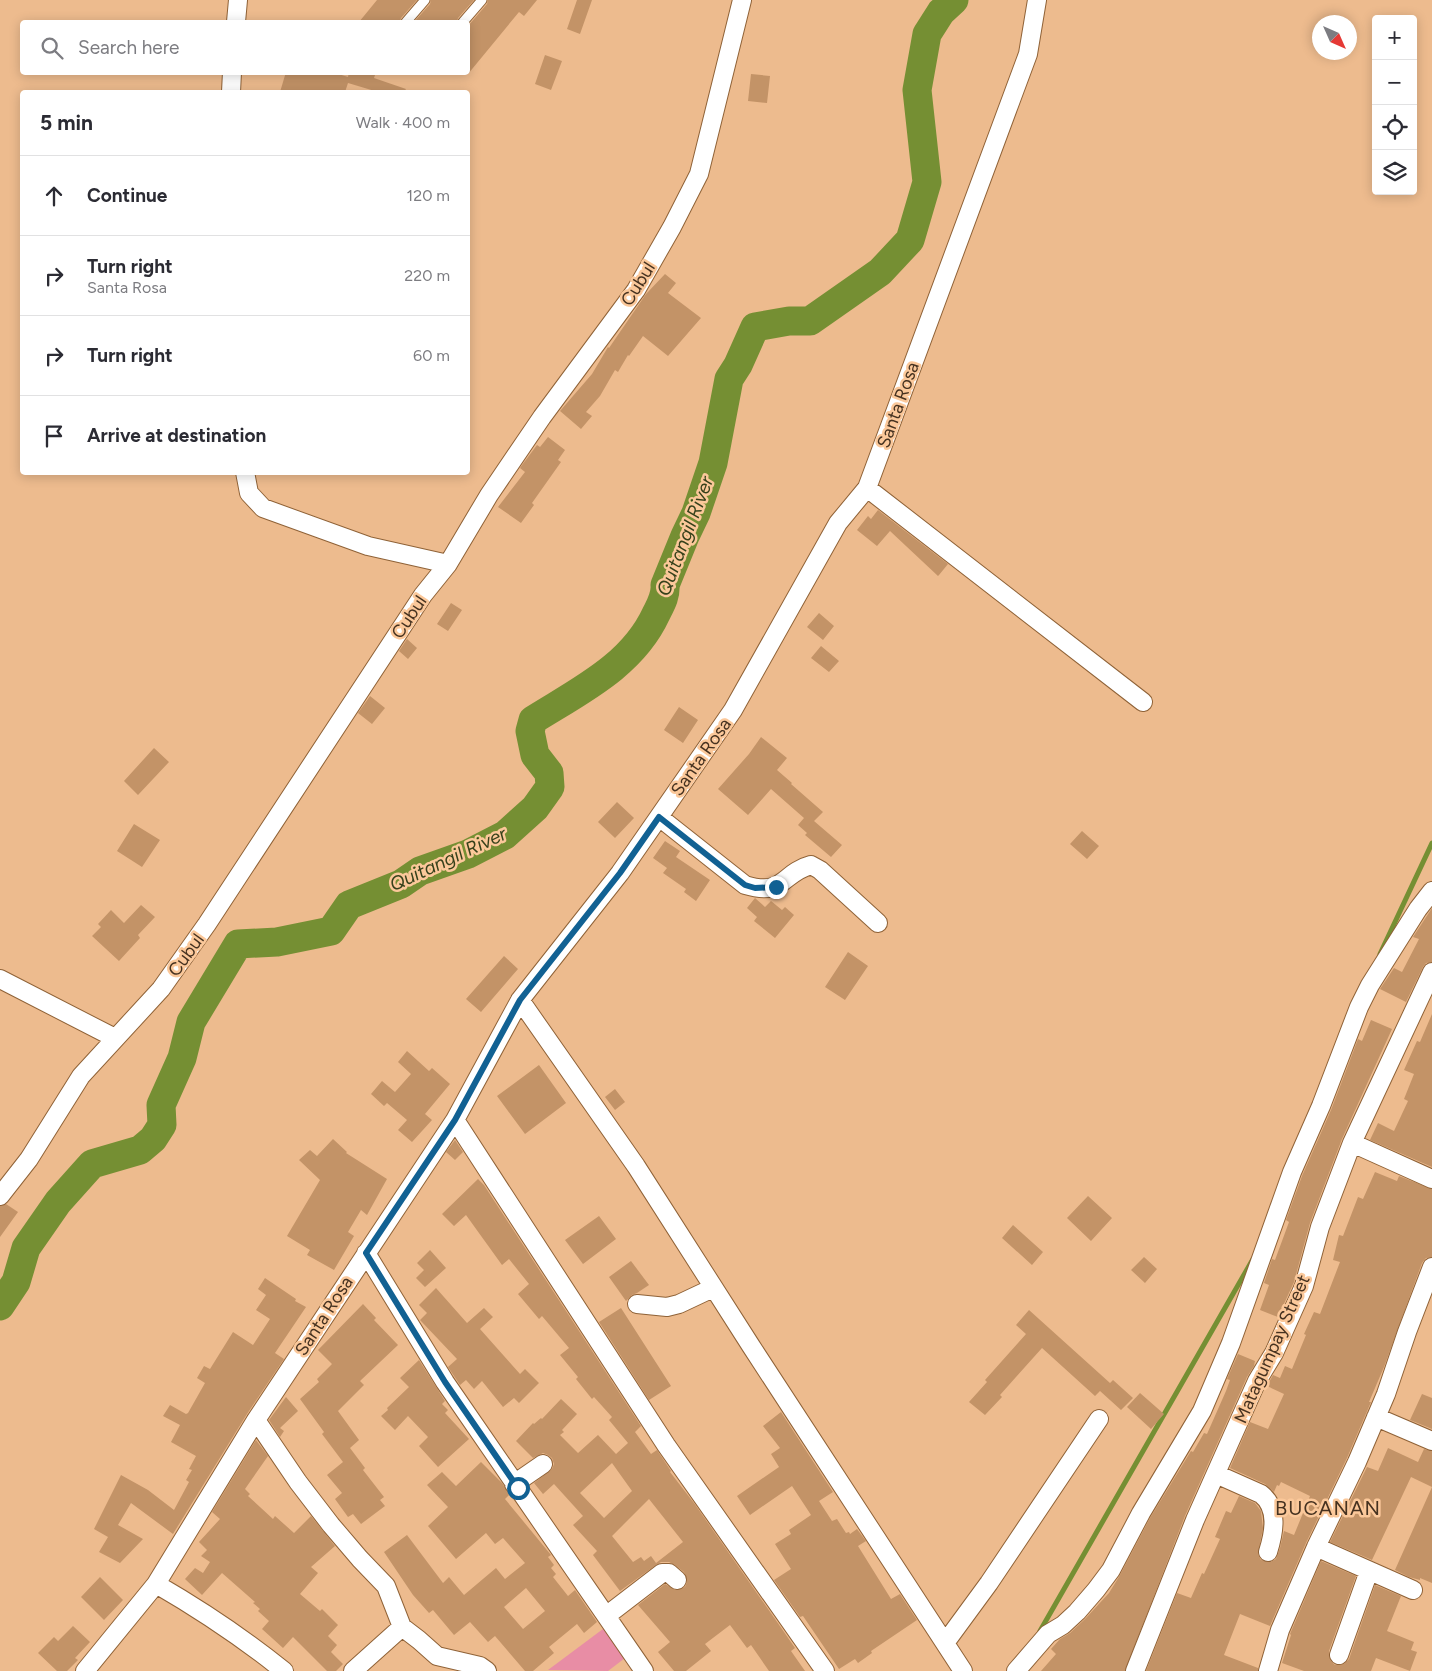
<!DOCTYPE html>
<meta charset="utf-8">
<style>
:root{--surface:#fff;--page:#f7f7f7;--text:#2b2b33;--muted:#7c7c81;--line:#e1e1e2}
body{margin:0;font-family:Figtree,sans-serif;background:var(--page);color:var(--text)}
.controls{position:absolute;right:15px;top:15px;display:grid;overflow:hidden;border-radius:5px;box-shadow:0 2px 12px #0003}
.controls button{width:45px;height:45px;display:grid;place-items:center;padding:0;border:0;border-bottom:1px solid var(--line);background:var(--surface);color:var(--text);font:25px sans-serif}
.compass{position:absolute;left:1312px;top:15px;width:45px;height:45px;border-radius:50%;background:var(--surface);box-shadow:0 2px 12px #0003;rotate:135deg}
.stop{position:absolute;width:15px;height:15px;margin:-11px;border:4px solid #116193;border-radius:50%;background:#fff}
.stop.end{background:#116193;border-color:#fff;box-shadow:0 1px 5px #0008}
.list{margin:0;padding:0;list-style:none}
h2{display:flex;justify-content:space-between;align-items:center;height:65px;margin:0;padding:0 20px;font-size:21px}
h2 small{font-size:16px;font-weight:400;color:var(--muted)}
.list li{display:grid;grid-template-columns:32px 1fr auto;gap:15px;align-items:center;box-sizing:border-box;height:80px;padding:0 20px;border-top:1px solid var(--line)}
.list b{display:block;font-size:19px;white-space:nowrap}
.list p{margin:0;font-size:16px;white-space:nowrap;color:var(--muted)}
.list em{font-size:16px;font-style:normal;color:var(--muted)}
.icon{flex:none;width:28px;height:28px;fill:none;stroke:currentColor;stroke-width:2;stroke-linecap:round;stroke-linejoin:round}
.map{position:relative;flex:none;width:1432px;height:1671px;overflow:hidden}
.search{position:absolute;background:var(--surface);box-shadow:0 2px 12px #0003;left:20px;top:20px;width:450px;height:55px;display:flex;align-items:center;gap:12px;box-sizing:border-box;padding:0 18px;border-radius:5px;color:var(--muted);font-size:19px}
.panel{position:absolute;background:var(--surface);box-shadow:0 2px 12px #0003;left:20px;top:90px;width:450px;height:385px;border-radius:5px}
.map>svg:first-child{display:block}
</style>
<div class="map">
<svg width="1432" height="1671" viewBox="0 0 1432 1671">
<rect width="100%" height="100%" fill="#edbb8e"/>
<path fill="#e88da5" d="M 607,1626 L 629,1655 L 608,1671 L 548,1670 Z"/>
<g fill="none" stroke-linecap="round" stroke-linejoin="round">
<path stroke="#758f33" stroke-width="5" d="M 1380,954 L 1432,843
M 1040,1631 L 1253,1259"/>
<path stroke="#758f33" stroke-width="29" d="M 0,1306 L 16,1282 L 26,1248 L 58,1202 L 92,1164 L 140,1150 L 153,1139 L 162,1125 L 161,1105 L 182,1058 L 191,1022 L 238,944 L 277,942 L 331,931 L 349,905 L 401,884 L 420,871 L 468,854 L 505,835 L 535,808 L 550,787 L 549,773 L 535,755 L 530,731 L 533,720 C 579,691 632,666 656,614 C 661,604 666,596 665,585 L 685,536 L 696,513 L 713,463 L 729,379 L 738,365 L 755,327 L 789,321 L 810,321 L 880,272 L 910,240 L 927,182 L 917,90 L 927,34 L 941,12 L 954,0"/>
</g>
<path fill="#c39367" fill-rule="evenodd" d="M 377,0 L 417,0 L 401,18 L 400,22 L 359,22 Z
M 431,0 L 474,0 L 458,18 L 457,22 L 414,22 L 430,4 Z
M 488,0 L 537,0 L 524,16 L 519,12 L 468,74 L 468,26 L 487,4 Z
M 577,0 L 592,0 L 580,34 L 567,29 Z
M 545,55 L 562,61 L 551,90 L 535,84 Z
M 286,72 L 332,72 L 348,77 L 349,72 L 376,72 L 374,78 L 406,89 L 404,92 L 378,92 L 348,83 L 345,92 L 280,92 Z
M 751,74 L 770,76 L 767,103 L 748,101 Z
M 665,274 L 676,283 L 668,293 L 701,318 L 668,356 L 643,336 L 629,356 L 628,355 L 618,372 L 615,370 L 600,396 L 586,412 L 592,416 L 581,429 L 560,411 L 592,374 L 608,347 L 609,348 L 646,294 Z
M 548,437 L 565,450 L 558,460 L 561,462 L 532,503 L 534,505 L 521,523 L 498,507 L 525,472 L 520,468 L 522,465 L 537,445 L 540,447 Z
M 878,510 L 948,564 L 939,575 L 938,576 L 890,531 L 877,546 L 857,530 L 868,516 L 871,519 Z
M 451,603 L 462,610 L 448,631 L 437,624 Z
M 819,613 L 834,626 L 823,640 L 807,627 Z
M 407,639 L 417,648 L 408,659 L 399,651 Z
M 821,646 L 839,661 L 829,672 L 811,658 Z
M 370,696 L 385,708 L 372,724 L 358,713 Z
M 679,707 L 698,720 L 683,743 L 664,730 Z
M 761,737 L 787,758 L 777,770 L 792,783 L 791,784 L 823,812 L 814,821 L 842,845 L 831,857 L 805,835 L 807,833 L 798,825 L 804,818 L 771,789 L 748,815 L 718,789 L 749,754 Z
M 154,748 L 169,762 L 138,795 L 124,781 Z
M 617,802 L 634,818 L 615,838 L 598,822 Z
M 134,824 L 160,840 L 142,867 L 117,851 Z
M 1082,831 L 1099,846 L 1087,859 L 1070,844 Z
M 665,841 L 680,851 L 676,857 L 710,880 L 696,901 L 684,892 L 686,889 L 663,873 L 667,868 L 653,858 Z
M 755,898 L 765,907 L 771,901 L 782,910 L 785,907 L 794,915 L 775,938 L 754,921 L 757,917 L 747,908 Z
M 141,905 L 155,917 L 138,935 L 140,938 L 119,961 L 92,936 L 101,927 L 98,924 L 111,910 L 124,923 Z
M 1432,908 L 1432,962 L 1426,963 L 1423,967 L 1406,1002 L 1380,989 L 1394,968 L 1402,972 L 1419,939 L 1413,937 Z
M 848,952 L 868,966 L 845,1000 L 825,987 Z
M 504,956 L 518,969 L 481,1012 L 466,999 Z
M 1432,1014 L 1432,1167 L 1370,1140 L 1378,1123 L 1394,1131 L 1408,1101 L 1404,1099 L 1414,1074 L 1404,1070 L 1417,1041 L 1420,1042 Z
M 1371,1020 L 1392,1029 L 1342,1139 L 1310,1223 L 1294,1282 L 1278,1317 L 1260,1310 L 1269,1285 L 1264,1283 L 1272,1259 L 1275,1260 L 1289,1222 L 1286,1220 L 1302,1176 L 1331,1110 L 1358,1039 L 1362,1041 Z
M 407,1051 L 429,1071 L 432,1068 L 450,1084 L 425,1114 L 432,1120 L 412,1142 L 398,1130 L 407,1120 L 387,1103 L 384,1106 L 371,1094 L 382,1081 L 395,1092 L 411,1074 L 398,1062 Z
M 539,1065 L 566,1103 L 525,1134 L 497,1096 Z
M 615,1089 L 625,1102 L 615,1110 L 605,1097 Z
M 333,1139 L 347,1152 L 346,1153 L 387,1179 L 367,1215 L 361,1210 L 348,1232 L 354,1236 L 334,1270 L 307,1255 L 310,1250 L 287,1236 L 320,1180 L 299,1160 L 310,1150 L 317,1156 Z
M 455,1140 L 463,1152 L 455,1160 L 446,1152 Z
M 1375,1172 L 1397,1181 L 1399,1176 L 1432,1189 L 1432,1257 L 1426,1258 L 1422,1263 L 1384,1367 L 1369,1402 L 1371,1402 L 1347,1458 L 1306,1543 L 1270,1626 L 1240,1614 L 1224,1655 L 1258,1668 L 1258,1671 L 1146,1671 L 1177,1593 L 1191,1598 L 1202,1573 L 1204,1574 L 1220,1539 L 1215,1537 L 1226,1511 L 1231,1513 L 1239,1496 L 1255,1503 L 1261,1511 L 1263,1528 L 1258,1554 L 1261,1560 L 1270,1562 L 1276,1559 L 1280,1548 L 1284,1531 L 1294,1535 L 1310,1496 L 1281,1482 L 1279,1486 L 1277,1485 L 1274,1492 L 1265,1484 L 1230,1468 L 1250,1422 L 1268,1429 L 1284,1394 L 1267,1386 L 1273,1375 L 1280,1378 L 1285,1366 L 1292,1369 L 1306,1335 L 1304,1334 L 1314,1312 L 1320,1314 L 1340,1262 L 1333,1260 L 1339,1235 L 1343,1236 L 1358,1197 L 1363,1199 Z
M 478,1179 L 484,1185 L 641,1426 L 635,1432 L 651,1454 L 657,1450 L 671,1471 L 670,1472 L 694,1503 L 782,1629 L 795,1648 L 791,1651 L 805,1671 L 769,1671 L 751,1645 L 747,1648 L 730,1625 L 705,1644 L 711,1651 L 686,1671 L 674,1671 L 658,1652 L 670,1642 L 638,1605 L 665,1584 L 675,1590 L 685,1587 L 687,1582 L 684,1572 L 675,1565 L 669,1562 L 661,1562 L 656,1565 L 620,1591 L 593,1555 L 597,1551 L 573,1525 L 583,1516 L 554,1484 L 543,1494 L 534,1483 L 552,1469 L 554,1464 L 552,1458 L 548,1455 L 543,1453 L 533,1458 L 516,1441 L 533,1423 L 534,1424 L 541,1418 L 542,1419 L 561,1399 L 577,1414 L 562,1430 L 564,1432 L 560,1435 L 578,1453 L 598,1435 L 616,1454 L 628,1443 L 609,1420 L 612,1417 L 594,1397 L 592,1399 L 576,1379 L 578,1377 L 560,1355 L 569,1348 L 542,1316 L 539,1319 L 518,1294 L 529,1284 L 509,1259 L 502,1265 L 466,1215 L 454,1226 L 442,1214 ZM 612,1463 L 632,1491 L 604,1518 L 580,1493 ZM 649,1499 L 683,1542 L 656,1563 L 651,1556 L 644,1561 L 641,1557 L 633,1562 L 612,1536 Z
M 1088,1196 L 1112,1218 L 1091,1241 L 1067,1218 Z
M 6,1204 L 18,1212 L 0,1237 L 0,1206 Z
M 599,1216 L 616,1239 L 583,1264 L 565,1240 Z
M 1013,1225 L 1043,1252 L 1032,1265 L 1002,1238 Z
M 430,1250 L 446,1268 L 425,1287 L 416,1278 L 424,1270 L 417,1263 Z
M 1144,1257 L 1157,1269 L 1145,1283 L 1131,1270 Z
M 631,1261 L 649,1285 L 637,1293 L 632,1295 L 626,1301 L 609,1277 Z
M 265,1278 L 296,1299 L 295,1301 L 306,1307 L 275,1353 L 284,1359 L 247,1414 L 173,1534 L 131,1503 L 118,1525 L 143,1539 L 120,1563 L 99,1552 L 108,1537 L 94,1529 L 121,1475 L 148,1490 L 174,1510 L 189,1482 L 186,1480 L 192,1470 L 189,1469 L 196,1456 L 171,1442 L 180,1425 L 163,1416 L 170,1405 L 186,1414 L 188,1413 L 205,1383 L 197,1378 L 204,1366 L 210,1369 L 233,1332 L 253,1345 L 270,1319 L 256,1310 L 266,1295 L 258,1289 Z
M 436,1288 L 467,1323 L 484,1308 L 493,1317 L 480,1329 L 520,1374 L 525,1369 L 539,1383 L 519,1403 L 514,1398 L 503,1407 L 482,1381 L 474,1389 L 466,1380 L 460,1385 L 448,1367 L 457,1359 L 420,1320 L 427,1313 L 419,1305 Z
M 363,1304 L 376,1318 L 374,1320 L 398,1345 L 360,1381 L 364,1385 L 338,1411 L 359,1440 L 350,1448 L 365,1468 L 363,1470 L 384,1497 L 380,1500 L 385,1506 L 361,1524 L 353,1514 L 348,1517 L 335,1499 L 342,1493 L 327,1475 L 343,1462 L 322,1434 L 324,1432 L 300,1399 L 319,1382 L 317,1379 L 332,1364 L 318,1350 Z
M 621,1308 L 671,1386 L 649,1400 L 599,1322 Z
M 1029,1310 L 1110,1383 L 1113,1380 L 1133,1398 L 1121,1410 L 1100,1391 L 1095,1396 L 1042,1348 L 1000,1395 L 1002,1397 L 985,1415 L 969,1402 L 987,1382 L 985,1380 L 1026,1334 L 1016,1325 Z
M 1238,1354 L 1255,1361 L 1254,1366 L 1247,1377 L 1185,1516 L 1125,1671 L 1041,1671 L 1056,1654 L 1051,1649 L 1060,1639 L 1070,1633 L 1085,1619 L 1109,1593 L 1120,1575 L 1150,1518 L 1191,1451 L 1193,1452 L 1204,1433 L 1207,1434 L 1226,1391 L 1230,1380 L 1227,1379 Z
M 419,1360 L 445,1401 L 442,1404 L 448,1410 L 445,1413 L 469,1439 L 438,1467 L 419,1446 L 428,1437 L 408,1416 L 395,1430 L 381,1416 L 388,1410 L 387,1408 L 409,1387 L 400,1378 Z
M 1140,1393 L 1164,1414 L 1151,1429 L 1127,1407 Z
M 1422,1394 L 1432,1398 L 1432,1429 L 1410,1420 Z
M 286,1397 L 298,1411 L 280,1428 L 284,1431 L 280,1437 L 269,1420 Z
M 781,1412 L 833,1492 L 819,1501 L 832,1521 L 837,1519 L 846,1533 L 849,1532 L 850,1534 L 857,1529 L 866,1541 L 858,1546 L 891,1599 L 900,1594 L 917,1620 L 871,1651 L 872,1653 L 858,1663 L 855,1659 L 839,1669 L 803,1616 L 800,1617 L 774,1580 L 791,1569 L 775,1544 L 791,1534 L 789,1530 L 811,1515 L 792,1486 L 750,1515 L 737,1496 L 779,1467 L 771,1454 L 780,1448 L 763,1426 Z
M 256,1440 L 268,1456 L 245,1489 L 250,1494 L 248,1496 L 273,1519 L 275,1516 L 294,1533 L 311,1516 L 335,1546 L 311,1567 L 318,1573 L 300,1594 L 320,1611 L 322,1609 L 338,1625 L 328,1636 L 337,1645 L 331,1652 L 343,1664 L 336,1671 L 327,1671 L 293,1637 L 283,1648 L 262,1629 L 269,1621 L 258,1611 L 260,1609 L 253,1603 L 255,1602 L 222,1573 L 202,1595 L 185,1579 L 195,1568 L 203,1573 L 210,1562 L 201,1556 L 207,1550 L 199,1542 L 220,1519 L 212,1512 Z
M 1388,1448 L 1418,1462 L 1424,1449 L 1432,1451 L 1432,1487 L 1411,1477 L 1372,1560 L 1330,1542 L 1367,1467 L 1378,1471 Z
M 481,1462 L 502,1483 L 510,1494 L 505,1499 L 551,1555 L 548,1557 L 554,1565 L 551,1568 L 556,1574 L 553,1577 L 568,1596 L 575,1590 L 597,1622 L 584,1633 L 577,1624 L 549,1647 L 554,1653 L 533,1671 L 525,1671 L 495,1636 L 488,1642 L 470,1622 L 454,1635 L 433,1610 L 429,1613 L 413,1595 L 384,1552 L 407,1535 L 443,1583 L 449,1577 L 464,1595 L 496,1568 L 505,1579 L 525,1563 L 503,1538 L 495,1544 L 486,1533 L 456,1559 L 428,1526 L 448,1507 L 427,1485 L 442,1472 L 456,1486 ZM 526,1588 L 545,1611 L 523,1629 L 504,1607 Z
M 1432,1487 L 1432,1583 L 1420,1578 L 1420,1580 L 1409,1577 L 1395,1570 Z
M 1321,1561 L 1356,1576 L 1329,1651 L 1329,1656 L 1331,1661 L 1335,1665 L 1340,1665 L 1345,1663 L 1349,1659 L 1375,1585 L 1401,1596 L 1387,1631 L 1414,1642 L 1411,1650 L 1417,1652 L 1410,1671 L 1376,1658 L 1371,1671 L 1304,1671 L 1282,1663 L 1291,1635 L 1290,1634 Z
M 100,1577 L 123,1600 L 104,1620 L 81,1597 Z
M 73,1626 L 90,1642 L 75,1658 L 78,1660 L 67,1671 L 57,1671 L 38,1653 L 54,1637 L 58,1641 Z"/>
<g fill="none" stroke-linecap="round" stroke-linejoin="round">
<g stroke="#8f6237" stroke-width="11">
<path id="lane" d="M 406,22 L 425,0
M 463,22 L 482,0"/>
</g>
<g stroke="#8f6237" stroke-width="20">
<path id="street" d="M 236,22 L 238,0
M 231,92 L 232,72
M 245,472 L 249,493 L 263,508 L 368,546 L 448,564
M 867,488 L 1143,702
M 659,817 L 745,885 C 785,897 781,873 811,865 L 820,870 L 878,923
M 0,979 L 115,1038
M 520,1000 L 636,1166 L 751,1346 L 963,1671
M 455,1120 L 666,1445 L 825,1671
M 1352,1143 L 1432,1179
M 0,1196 L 29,1159 L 81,1076 L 161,989 L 207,924 L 423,595 L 448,564 L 489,495 L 542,417 L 636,290 L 672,227 L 699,174 L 742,0
M 366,1253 L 445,1382 L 644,1671
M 637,1304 L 667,1307 L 679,1304 L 713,1288
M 1376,1417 L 1432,1441
M 256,1420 L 298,1482 L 331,1525 L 360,1559 L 386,1586 L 402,1627 L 419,1640 L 437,1656 L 480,1666 L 487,1671
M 1216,1474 L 1261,1494 C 1279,1508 1274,1533 1268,1552
M 514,1484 L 543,1464
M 1316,1547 L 1413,1590
M 156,1584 C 201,1610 243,1638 284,1671
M 606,1616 L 662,1573 L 669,1573 L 677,1580
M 945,1643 L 989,1583 L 1099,1419
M 1339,1655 L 1369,1571
M 85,1671 L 156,1584 L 256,1420 L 455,1120 L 520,1000 L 620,873 L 733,710 L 838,523 L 867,488 L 1028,54 L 1037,0
M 353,1671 L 402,1627
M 1016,1671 L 1048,1634 L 1063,1625 L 1077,1612 L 1096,1590 L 1111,1570 L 1141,1513 L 1202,1411 L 1231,1343 L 1292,1172 L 1321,1106 L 1359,1007 L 1370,985 L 1418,909 L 1432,891
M 1135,1671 L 1195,1520 L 1257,1381 L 1274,1353 L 1304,1286 L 1320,1227 L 1352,1143 L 1432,972
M 1268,1671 L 1280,1630 L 1316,1547 L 1357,1462 L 1386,1394 L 1407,1332 L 1432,1267"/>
</g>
<use href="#lane" stroke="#fff" stroke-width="9"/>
<use href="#street" stroke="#fff" stroke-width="18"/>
</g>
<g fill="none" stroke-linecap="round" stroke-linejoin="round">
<path stroke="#116193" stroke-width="6" d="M 518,1488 L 445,1382 L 366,1253 L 455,1120 L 520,1000 L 620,873 L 659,817 L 745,885 L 755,888 L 776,887"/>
</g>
<g text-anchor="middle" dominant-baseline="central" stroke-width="5" stroke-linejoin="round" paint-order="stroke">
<g font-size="18" fill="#463220" stroke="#fbc89a">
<text transform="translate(638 284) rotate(-58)">Cubul</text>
<text transform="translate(898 405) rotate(-70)">Santa Rosa</text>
<text transform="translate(409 617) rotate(-56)">Cubul</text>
<text transform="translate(701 757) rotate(-55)">Santa Rosa</text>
<text transform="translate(186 955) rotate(-54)">Cubul</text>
<text transform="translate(324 1316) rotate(-57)">Santa Rosa</text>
<text transform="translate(1272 1349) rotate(-66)">Matagumpay Street</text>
</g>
<g font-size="19" font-style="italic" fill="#36411b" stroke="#fbc89a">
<text transform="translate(685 536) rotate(-69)">Quitangil River</text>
<text transform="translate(448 859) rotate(-25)">Quitangil River</text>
</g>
<g font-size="20" letter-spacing="1" fill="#463220" stroke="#fbc89a">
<text x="1328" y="1508">BUCANAN</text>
</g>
</g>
</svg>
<div class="controls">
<button>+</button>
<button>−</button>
<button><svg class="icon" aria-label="locate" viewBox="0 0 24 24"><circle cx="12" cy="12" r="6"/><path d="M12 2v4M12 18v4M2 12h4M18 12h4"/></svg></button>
<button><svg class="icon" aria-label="layers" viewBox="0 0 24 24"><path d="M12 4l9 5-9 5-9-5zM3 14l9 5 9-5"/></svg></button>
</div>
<svg class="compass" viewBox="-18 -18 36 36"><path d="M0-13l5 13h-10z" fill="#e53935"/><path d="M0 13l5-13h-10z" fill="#7c7c81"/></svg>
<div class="stop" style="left:518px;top:1488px"></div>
<div class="stop end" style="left:776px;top:887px"></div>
<div class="search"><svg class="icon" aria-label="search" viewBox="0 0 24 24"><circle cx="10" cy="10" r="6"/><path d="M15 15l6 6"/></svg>Search here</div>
<section class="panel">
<h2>5 min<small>Walk · 400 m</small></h2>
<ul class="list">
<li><svg class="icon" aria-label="ahead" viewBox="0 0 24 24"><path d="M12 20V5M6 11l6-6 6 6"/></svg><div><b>Continue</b></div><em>120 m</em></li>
<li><svg class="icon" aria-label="right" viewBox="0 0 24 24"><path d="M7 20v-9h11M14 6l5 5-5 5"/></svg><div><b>Turn right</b><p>Santa Rosa</p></div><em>220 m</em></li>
<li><svg class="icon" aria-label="right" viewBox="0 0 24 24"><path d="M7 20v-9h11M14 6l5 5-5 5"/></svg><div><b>Turn right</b></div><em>60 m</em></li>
<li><svg class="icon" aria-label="arrive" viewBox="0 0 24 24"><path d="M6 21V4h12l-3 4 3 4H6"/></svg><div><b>Arrive at destination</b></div></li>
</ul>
</section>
</div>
